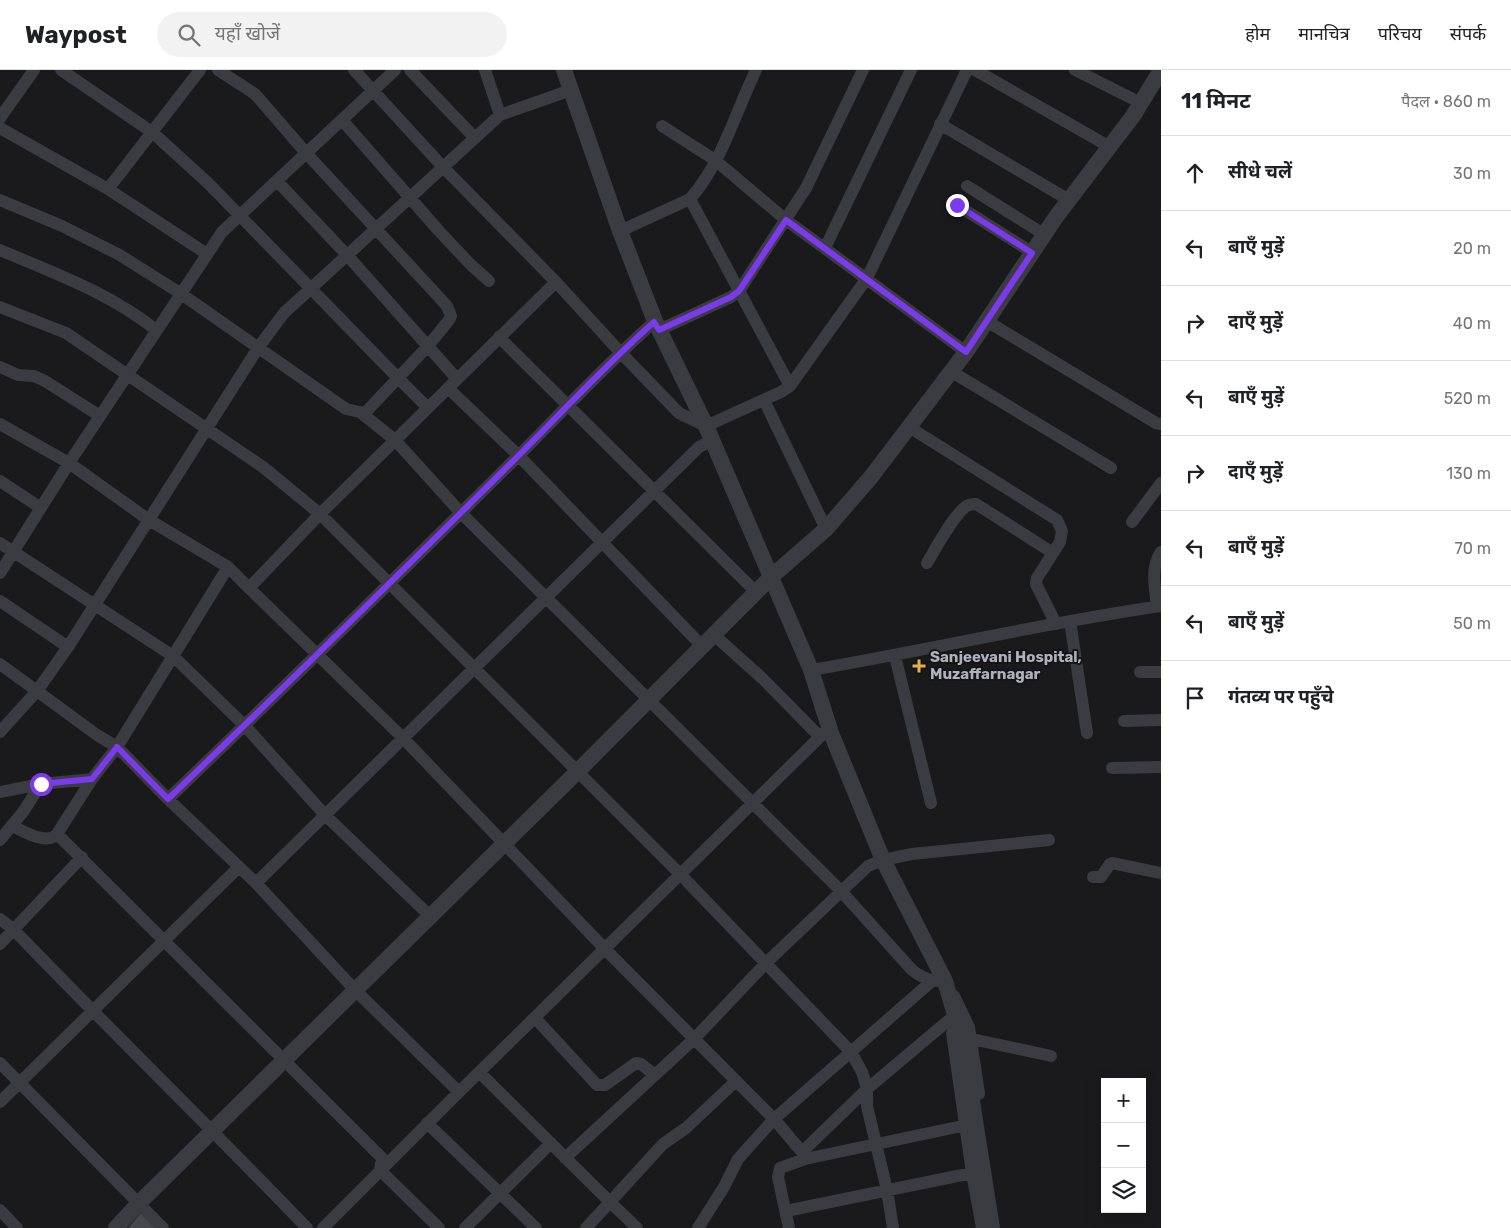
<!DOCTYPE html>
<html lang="hi">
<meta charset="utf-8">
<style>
:root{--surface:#fff;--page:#f2f2f2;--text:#202124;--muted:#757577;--line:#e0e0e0}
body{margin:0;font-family:Rubik,"Noto Sans Devanagari",sans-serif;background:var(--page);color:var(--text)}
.controls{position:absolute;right:15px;bottom:15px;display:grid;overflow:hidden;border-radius:0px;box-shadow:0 5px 20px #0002}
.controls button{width:45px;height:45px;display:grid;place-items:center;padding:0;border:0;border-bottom:1px solid var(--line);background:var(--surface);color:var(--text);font:25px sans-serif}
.stop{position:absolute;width:15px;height:15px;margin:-11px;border:4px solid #7c3aed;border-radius:50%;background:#fff}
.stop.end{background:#7c3aed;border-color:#fff;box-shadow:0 1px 5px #0008}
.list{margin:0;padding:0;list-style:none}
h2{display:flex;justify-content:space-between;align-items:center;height:65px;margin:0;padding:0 20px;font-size:21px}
h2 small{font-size:16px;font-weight:400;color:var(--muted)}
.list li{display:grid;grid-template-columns:32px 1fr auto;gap:15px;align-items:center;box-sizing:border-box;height:75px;padding:0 20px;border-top:1px solid var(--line)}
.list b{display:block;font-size:19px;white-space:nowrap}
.list em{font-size:16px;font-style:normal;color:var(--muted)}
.icon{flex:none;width:28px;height:28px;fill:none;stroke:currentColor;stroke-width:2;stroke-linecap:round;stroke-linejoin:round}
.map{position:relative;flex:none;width:1161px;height:1158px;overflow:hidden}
header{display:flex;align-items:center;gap:30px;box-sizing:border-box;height:70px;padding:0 25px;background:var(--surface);border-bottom:1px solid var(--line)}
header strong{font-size:24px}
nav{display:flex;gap:28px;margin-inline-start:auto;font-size:18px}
.search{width:350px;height:45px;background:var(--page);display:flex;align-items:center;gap:12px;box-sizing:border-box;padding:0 18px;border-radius:28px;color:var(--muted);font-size:19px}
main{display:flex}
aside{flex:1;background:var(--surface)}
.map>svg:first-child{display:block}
</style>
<header>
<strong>Waypost</strong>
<div class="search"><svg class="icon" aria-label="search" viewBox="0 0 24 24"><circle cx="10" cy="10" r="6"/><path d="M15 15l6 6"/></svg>यहाँ खोजें</div>
<nav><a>होम</a><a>मानचित्र</a><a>परिचय</a><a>संपर्क</a></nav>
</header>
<main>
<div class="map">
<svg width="1161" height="1158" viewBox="0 0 1161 1158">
<rect width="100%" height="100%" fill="#1a1a1c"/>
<path fill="#47484c" d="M 141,1143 L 156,1158 L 128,1158 Z"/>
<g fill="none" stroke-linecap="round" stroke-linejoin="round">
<path stroke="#3b3c41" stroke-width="12" d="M 61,0 L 152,62 L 208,113 L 398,308 L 364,344
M 218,0 L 255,24 L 307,84 L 447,236 L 451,246 L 449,250 L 428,276 L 398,308 L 428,338
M 354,0 L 443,97 L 556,212 L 620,282 L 679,343 L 706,356 L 781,322 L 790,316 L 867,208 L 967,0
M 410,0 L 475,68
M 485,0 L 500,45
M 975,0 L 1110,77
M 1075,0 L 1141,33
M 0,48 L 34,0
M 342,50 L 439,161 L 471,195 L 489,211
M 940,54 L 1069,130
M 662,56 L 715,90 L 786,150 L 966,282
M 0,58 L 108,119 L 207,184
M 277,111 L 347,185 L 457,309
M 967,116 L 1045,165
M 108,119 L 200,0
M 690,129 L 790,316
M 0,130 L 62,156 L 118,184 L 180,223 L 346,339 L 360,342 L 395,370 L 461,443 L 841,821 L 912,900 C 919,906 928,910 938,911
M 957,135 L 1033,183
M 620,161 L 690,129 C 722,93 735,43 756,0
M 825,178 L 911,0
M 0,180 C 54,203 110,223 156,260
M 556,212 L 320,444 L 249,518 L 403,668 L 605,879 L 774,1049 L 932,911
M 0,237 L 66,263 L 263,397 L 320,444 L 680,804 L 851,982 L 862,1002 L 867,1019 L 867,1036 L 887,1120 L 893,1158
M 655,251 C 601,299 552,353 501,403 C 390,513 280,622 168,729 L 256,813 L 699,377 L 712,370
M 988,252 L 1156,353 L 1161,354
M 659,260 L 731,227 L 739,221 L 806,118 L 863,0
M 499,267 L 757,523
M 0,297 L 18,305 L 34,306 L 45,311 L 100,346
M 952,302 L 1111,398
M 448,318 L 519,386 L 702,576
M 764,330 L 826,459
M 0,354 L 69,393 L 149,450 L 228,497 L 249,518
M 909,357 L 1057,450 L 1062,461 L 1060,472 L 1037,508 L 1036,514 L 1056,554
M 0,411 L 41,438
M 1132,452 L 1161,413
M 0,473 L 173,586 L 245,656 L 325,745 L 430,846
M 927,493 C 936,478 952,448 965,437 C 969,434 972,434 976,434 L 1053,483
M 0,503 L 69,393 L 222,162 L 395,0
M 0,531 L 68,577 L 258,278 L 284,243 L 500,45 L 571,20
M 1157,536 C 1155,518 1150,498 1161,482
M 1070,551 L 1087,663
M 714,565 L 763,609 L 820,667
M 68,577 L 37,621 L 97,665 L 117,677 L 168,729
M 895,586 L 931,733
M 0,594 L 37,621 L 0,662
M 811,600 C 928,580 1044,553 1161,536
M 1140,602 L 1161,602
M 1124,651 L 1161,650
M 1112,698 L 1161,697
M 92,709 L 117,677 L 228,497
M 0,722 L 41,714 L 92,709 L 57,764 L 382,1088 L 380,1100 L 439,1158
M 12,756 C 24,761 47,776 57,764
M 0,770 L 23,742 L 41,714
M 1093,807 L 1101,807 L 1110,794 L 1112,793 L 1161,803
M 256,813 L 355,920 L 459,1022
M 0,849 L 13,859 C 110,960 210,1057 307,1158
M 0,874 L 82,787
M 954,926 L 969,957 L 979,1024
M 535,948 L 597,1015 L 605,1015 L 636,993 L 641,994 L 655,1005 L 695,968 L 765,894 L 868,796 L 883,790 L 912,784 L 1049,770
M 952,963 L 972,1103 L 982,1158
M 972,969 L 1051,986
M 0,993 L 163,1158
M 479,1002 L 610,1132 L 586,1158
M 0,1032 L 239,797
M 427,1053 L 536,1158
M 565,1088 L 655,1005
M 805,1089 L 802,1082 L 867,1019 L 949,950
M 0,1140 L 17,1158
M 786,1141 L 972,1103
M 323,1158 L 459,1022 L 829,658
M 465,1158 L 551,1073
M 637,1158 L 610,1132 L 663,1074 L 686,1058 L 736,1011
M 698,1158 L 724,1117 L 738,1089 L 774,1049 L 802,1082
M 789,1158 L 778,1107 L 780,1098 L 805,1089 L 967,1055"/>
<path stroke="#3b3c41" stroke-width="16" d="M 564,0 L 620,161 L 655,251 L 706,356 L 811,600 L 831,663 L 883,790 L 945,911 L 961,965 L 966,993 L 992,1158
M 116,1158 L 139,1133 L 577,702 L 771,507 L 826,459 L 871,407 L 966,282 L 1056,147 L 1133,46 L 1161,0"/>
</g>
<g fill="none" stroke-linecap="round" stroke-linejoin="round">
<path stroke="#7c3aed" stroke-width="6" d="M 41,714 L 92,709 L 117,677 L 168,729 C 280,622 390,513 501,403 C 552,353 601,299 654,252 L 659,260 L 731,227 L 739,221 L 786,150 L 966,282 L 1032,183 L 957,135"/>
</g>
<path fill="#e8b247" stroke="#151517" stroke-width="2" d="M916.5 588.5h5v5h5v5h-5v5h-5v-5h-5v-5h5z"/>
<g text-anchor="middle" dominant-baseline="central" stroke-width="4" stroke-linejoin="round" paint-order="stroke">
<g font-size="15" font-weight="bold" fill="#aeb2bb" stroke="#151517" text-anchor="start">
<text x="930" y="587">Sanjeevani Hospital,<tspan x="930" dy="17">Muzaffarnagar</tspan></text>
</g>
</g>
</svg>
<div class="controls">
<button>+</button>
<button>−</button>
<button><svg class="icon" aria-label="layers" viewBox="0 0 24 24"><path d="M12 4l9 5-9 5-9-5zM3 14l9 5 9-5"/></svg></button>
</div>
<div class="stop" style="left:41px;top:714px"></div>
<div class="stop end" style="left:957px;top:135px"></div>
</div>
<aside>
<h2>11 मिनट<small>पैदल · 860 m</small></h2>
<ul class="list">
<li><svg class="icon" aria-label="ahead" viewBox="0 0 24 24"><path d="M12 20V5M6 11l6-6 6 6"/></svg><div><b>सीधे चलें</b></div><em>30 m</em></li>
<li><svg class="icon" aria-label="left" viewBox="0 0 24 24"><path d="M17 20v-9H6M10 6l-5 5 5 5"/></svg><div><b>बाएँ मुड़ें</b></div><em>20 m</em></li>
<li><svg class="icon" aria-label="right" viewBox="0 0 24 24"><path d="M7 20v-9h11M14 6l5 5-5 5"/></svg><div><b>दाएँ मुड़ें</b></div><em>40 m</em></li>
<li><svg class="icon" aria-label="left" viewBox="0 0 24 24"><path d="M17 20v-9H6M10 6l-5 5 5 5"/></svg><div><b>बाएँ मुड़ें</b></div><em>520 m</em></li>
<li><svg class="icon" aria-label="right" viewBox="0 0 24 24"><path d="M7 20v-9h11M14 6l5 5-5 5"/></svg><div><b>दाएँ मुड़ें</b></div><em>130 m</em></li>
<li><svg class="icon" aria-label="left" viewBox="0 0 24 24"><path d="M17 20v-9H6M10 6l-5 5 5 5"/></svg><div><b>बाएँ मुड़ें</b></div><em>70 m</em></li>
<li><svg class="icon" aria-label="left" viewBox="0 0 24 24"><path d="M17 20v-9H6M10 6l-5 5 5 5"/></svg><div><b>बाएँ मुड़ें</b></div><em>50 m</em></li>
<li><svg class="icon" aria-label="arrive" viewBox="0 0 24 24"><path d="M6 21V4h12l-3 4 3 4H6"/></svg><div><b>गंतव्य पर पहुँचे</b></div></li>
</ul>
</aside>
</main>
